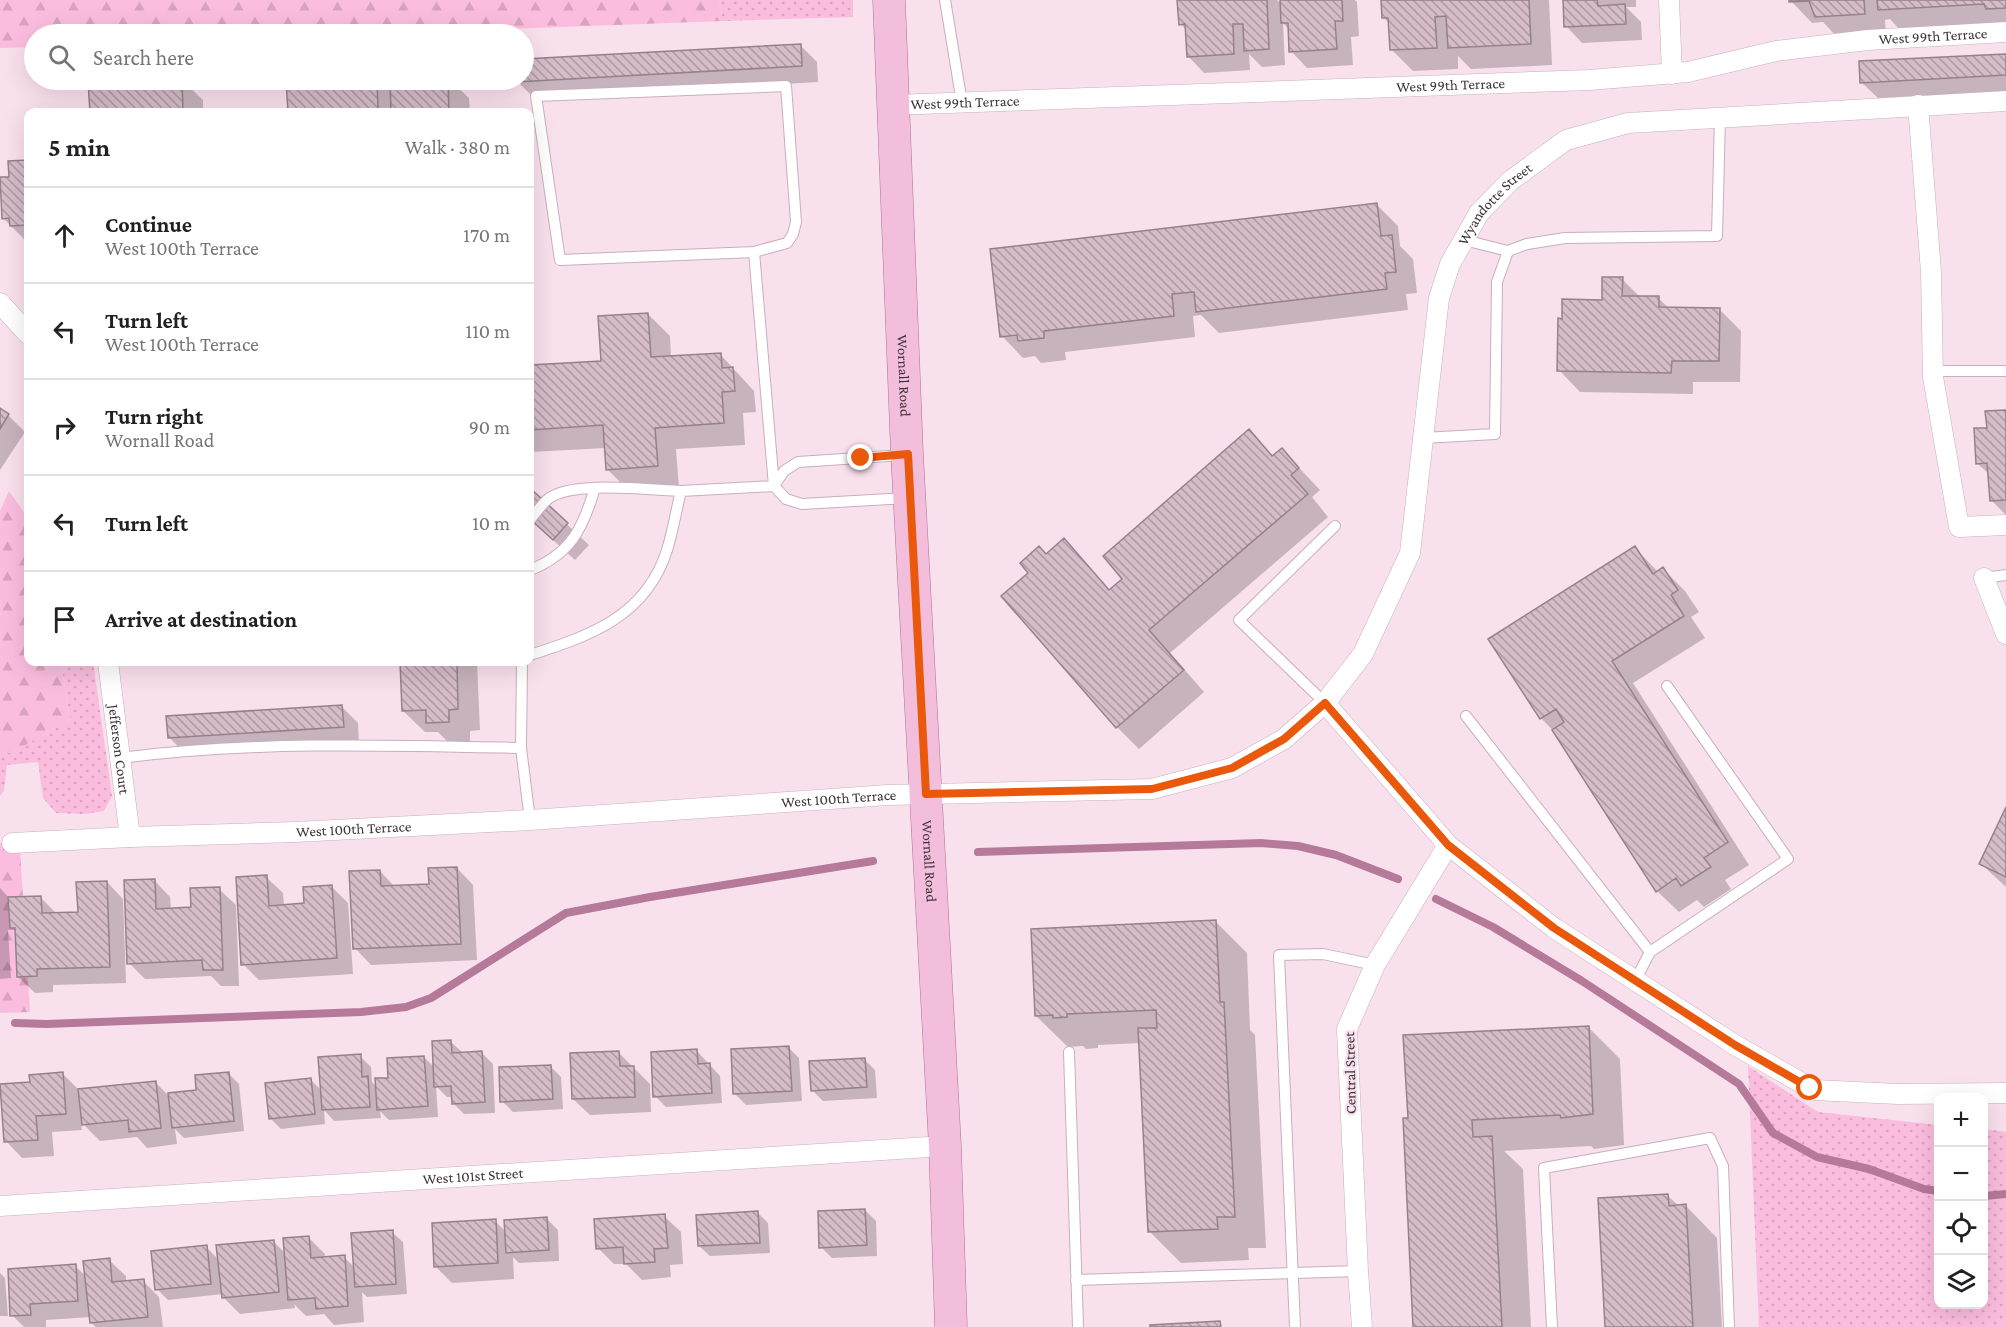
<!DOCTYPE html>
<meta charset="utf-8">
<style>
:root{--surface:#fff;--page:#f6f6f6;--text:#202124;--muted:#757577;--line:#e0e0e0}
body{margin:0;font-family:"Crimson Pro",serif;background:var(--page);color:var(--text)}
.controls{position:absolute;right:18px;bottom:18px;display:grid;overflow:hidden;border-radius:12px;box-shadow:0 6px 24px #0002}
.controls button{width:54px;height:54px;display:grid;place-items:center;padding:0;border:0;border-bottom:2px solid var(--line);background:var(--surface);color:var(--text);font:30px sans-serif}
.stop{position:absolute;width:18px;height:18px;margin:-14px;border:4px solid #ea580c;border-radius:50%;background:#fff}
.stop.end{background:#ea580c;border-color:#fff;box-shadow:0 2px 6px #0008}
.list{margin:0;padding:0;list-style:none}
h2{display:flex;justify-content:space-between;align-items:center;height:78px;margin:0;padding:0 24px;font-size:26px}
h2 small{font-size:20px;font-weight:400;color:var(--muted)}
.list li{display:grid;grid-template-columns:39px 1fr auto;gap:18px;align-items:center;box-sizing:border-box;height:96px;padding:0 24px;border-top:2px solid var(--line)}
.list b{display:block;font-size:22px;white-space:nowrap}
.list p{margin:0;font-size:20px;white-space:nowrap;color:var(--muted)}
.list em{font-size:20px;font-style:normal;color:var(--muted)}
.icon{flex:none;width:33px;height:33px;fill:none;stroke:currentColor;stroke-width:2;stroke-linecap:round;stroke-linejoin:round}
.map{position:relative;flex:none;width:2006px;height:1327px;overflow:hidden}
.search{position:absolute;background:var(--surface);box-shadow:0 6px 24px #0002;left:24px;top:24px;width:510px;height:66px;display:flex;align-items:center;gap:15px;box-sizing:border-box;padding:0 21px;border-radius:33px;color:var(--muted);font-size:22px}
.panel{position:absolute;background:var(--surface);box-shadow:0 6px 24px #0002;left:24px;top:108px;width:510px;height:558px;border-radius:12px}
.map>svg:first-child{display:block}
</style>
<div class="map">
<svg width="2006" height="1327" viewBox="0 0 2006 1327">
<defs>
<pattern id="grass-dots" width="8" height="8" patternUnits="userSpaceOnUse" patternTransform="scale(1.5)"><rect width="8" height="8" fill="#fbbdde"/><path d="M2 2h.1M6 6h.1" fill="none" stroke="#d8a3bf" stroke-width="1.8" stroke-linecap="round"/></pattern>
<pattern id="forest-firs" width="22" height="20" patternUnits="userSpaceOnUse" patternTransform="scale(1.5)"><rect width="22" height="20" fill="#fbbdde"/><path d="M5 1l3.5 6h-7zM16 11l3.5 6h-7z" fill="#d8a3bf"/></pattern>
<pattern id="building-back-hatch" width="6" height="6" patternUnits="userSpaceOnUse" patternTransform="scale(1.5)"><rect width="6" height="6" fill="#d5bcc9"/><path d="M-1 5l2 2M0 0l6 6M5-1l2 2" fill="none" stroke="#ae99a4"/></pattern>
</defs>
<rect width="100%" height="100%" fill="#f9e0ed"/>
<path fill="url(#grass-dots)" d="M 719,0 L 853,0 L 853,17 L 723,21 Z
M 61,662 L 93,662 L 112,796 L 104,811 L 85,814 L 56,813 L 43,798 L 38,762 L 7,765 L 4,791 L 0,796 L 0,752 L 11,753 L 70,720 Z
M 1748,1066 L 1818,1112 L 1938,1125 L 1938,1304 L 1984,1304 L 1984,1129 L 2006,1132 L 2006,1327 L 1759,1327 Z"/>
<path fill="url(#forest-firs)" d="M 0,0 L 719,0 L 723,21 L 370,34 L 34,34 L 34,47 L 0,48 Z
M 9,491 L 28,518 L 28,662 L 61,662 L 70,720 L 11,753 L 0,752 L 0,511 Z
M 0,843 L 20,848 L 30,1012 L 0,1013 Z"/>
<path fill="#0003" d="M 1179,0 L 1277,0 L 1282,4 L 1281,0 L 1355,0 L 1357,2 L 1359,36 L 1351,37 L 1353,65 L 1307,68 L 1291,51 L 1289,30 L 1283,23 L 1285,65 L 1262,67 L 1249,54 L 1250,70 L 1204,73 L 1188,56 L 1187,30 L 1180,24 Z
M 1382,0 L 1549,0 L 1552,65 L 1471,69 L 1458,56 L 1458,69 L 1413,71 L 1391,49 L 1390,24 L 1383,17 Z
M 1565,0 L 1636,0 L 1636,7 L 1626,7 L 1641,22 L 1642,40 L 1582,43 L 1566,26 Z
M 1790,0 L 2006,0 L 2006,27 L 1901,31 L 1890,19 L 1885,20 L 1886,35 L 1838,38 L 1823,22 L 1812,23 Z
M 801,46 L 817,62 L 818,82 L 534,98 L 518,82 L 518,80 L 524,80 L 524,61 Z
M 2006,55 L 2006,92 L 1878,98 L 1861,82 Z
M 106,80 L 182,80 L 203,100 L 203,112 L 91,112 L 90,84 L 107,83 Z
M 288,80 L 450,80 L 469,98 L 470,112 L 290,112 Z
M 10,162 L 28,162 L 28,243 L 3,218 L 11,178 Z
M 1376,204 L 1398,226 L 1400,246 L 1413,259 L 1417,293 L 1406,294 L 1408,310 L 1219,333 L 1201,315 L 1193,316 L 1195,337 L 1065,352 L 1066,360 L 1041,363 L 1035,356 L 1023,358 L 1002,336 Z
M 1622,279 L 1641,298 L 1658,298 L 1669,308 L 1719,309 L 1741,331 L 1740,382 L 1693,382 L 1693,394 L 1580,392 L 1559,370 L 1563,320 L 1604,301 Z
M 648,314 L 670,336 L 671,357 L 720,354 L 754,391 L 756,412 L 743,413 L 745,445 L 676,449 L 679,488 L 629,491 L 607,469 L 606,448 L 530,452 L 530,367 L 602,363 Z
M 0,410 L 8,415 L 25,432 L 0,470 Z
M 2006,412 L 2006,515 L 1991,500 L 1990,475 L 1978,464 L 1988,429 Z
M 1249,431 L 1274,457 L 1282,450 L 1303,472 L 1320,490 L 1312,497 L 1328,517 L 1170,653 L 1204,692 L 1139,749 L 1117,727 L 1003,596 L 1064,540 L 1111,591 L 1125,579 Z
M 530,490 L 589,545 L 575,560 L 530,519 Z
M 1635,548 L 1658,572 L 1663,569 L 1685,591 L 1699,612 L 1691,617 L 1705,638 L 1633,683 L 1749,865 L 1725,880 L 1731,889 L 1704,907 L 1697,900 L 1679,912 L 1657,891 L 1556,734 L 1541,718 Z
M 401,662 L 477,662 L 480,730 L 470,731 L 470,743 L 450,744 L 438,732 L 425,732 L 403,711 Z
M 342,707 L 358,723 L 359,743 L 185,754 L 169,737 Z
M 2006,811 L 2006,887 L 1981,864 Z
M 457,868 L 473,885 L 477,960 L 371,965 L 355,948 L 380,871 L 395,887 L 430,885 Z
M 266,877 L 283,893 L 284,906 L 306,905 L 332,887 L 348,903 L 353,974 L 259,980 L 243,964 Z
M 154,880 L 170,897 L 171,909 L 192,909 L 219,889 L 236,905 L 239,986 L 221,986 L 211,976 L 145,979 L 129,963 Z
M 107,882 L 123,899 L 126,983 L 53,985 L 53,992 L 35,993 L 18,977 L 16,933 L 14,930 L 8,930 L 11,978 L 0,979 L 0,888 L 10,899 L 41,898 L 57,914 L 79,913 Z
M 1215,921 L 1247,953 L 1250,1030 L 1255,1035 L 1266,1248 L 1248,1248 L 1249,1260 L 1181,1263 L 1149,1231 L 1140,1043 L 1098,1045 L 1098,1048 L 1086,1049 L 1083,1046 L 1068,1047 L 1036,1016 Z
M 1588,1027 L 1620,1059 L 1624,1145 L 1594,1149 L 1591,1146 L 1504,1151 L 1523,1169 L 1531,1327 L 1415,1327 L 1409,1119 Z
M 451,1042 L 462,1052 L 482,1053 L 493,1064 L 495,1113 L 464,1114 L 454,1104 L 453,1097 L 447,1097 L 436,1086 L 438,1117 L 389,1120 L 380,1111 L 381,1118 L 334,1121 L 324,1110 L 325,1124 L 281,1129 L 270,1118 L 311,1080 L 322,1091 L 360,1056 L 371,1067 L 372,1082 L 377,1087 L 424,1057 L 435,1068 Z
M 788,1047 L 799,1058 L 802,1101 L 746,1105 L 735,1094 Z
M 697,1051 L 707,1062 L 708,1065 L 710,1065 L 720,1076 L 722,1103 L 666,1107 L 655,1096 Z
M 619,1053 L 650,1084 L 651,1112 L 590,1115 L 573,1099 Z
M 864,1059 L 875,1070 L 877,1098 L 823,1101 L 812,1090 Z
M 550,1066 L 561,1077 L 563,1109 L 513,1112 L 502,1101 Z
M 228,1073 L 239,1084 L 244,1131 L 184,1138 L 175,1129 L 177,1144 L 147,1148 L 137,1137 L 100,1141 L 81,1122 L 82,1130 L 52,1132 L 54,1156 L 22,1158 L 6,1141 L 31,1084 L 63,1074 L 79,1090 L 156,1083 L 170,1097 L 198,1091 Z
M 1668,1196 L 1679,1206 L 1686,1206 L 1717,1238 L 1722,1327 L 1606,1327 Z
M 865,1210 L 876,1221 L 877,1256 L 832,1258 L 821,1247 Z
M 757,1212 L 768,1223 L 770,1253 L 710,1256 L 699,1246 Z
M 664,1216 L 681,1232 L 683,1264 L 670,1265 L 671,1277 L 642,1280 L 626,1264 L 614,1264 L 598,1248 Z
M 547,1219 L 558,1230 L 559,1261 L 519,1263 L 513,1257 L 514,1279 L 452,1283 L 435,1266 L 495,1221 L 506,1232 Z
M 392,1232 L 403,1242 L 407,1294 L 367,1297 L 362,1292 L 364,1322 L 334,1325 L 324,1314 L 306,1316 L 294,1304 L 295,1308 L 240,1314 L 223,1297 L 223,1294 L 168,1300 L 157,1289 L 206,1247 L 219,1260 L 273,1241 L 286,1254 L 309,1238 L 325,1254 L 325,1258 L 344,1257 L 355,1268 Z
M 109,1260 L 126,1276 L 126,1282 L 143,1281 L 159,1297 L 163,1327 L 96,1327 L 91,1323 L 91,1317 L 46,1320 L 46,1327 L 24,1327 L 12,1315 L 75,1266 L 87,1277 Z
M 0,1273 L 5,1278 L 8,1316 L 0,1316 Z"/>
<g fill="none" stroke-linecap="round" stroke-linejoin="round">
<path stroke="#b5799a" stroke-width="8" d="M 978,852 L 1261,843 L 1298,846 L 1336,855 L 1398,879
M 1436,899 L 1493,927 L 1582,981 L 1739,1084 L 1773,1133 L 1817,1157 L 1869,1169 L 1924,1189 L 1938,1191
M 15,1023 L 47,1024 L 361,1012 L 406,1007 L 431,998 L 566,913 L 650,897 L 873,861
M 1984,1196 L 2006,1194"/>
</g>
<path fill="url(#building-back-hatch)" stroke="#97808c" stroke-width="1.5" d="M 1177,0 L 1267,0 L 1269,49 L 1244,51 L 1243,24 L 1233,24 L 1234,54 L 1187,57 L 1185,24 L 1179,25 Z
M 1280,0 L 1342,0 L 1343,21 L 1335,21 L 1337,49 L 1289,52 L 1288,23 L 1281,23 Z
M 1381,0 L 1529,0 L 1531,44 L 1448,48 L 1446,16 L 1435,17 L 1437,48 L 1390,50 L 1388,18 L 1382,18 Z
M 1563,0 L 1597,0 L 1598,6 L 1625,4 L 1626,24 L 1564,27 Z
M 1789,0 L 1864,0 L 1865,14 L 1815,17 L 1809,1 L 1789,2 Z
M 1877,0 L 2006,0 L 2006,8 L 1986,9 L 1984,4 L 1878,10 Z
M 801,44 L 802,66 L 516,82 L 516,80 L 524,80 L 524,59 Z
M 2006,54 L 2006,75 L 1860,83 L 1859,61 Z
M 105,80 L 182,80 L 183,112 L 90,112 L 88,82 L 105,82 Z
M 286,80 L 377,80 L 378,109 L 288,112 Z
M 390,80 L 448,80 L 449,112 L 391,112 Z
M 28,160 L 28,225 L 10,226 L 9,218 L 2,219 L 0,177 L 9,177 L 8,161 Z
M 1377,203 L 1381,236 L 1392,235 L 1396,272 L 1385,273 L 1387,289 L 1196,312 L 1194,292 L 1172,294 L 1174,316 L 1044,331 L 1044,338 L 1018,341 L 1017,335 L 1000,337 L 990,249 Z
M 1602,277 L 1623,277 L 1622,296 L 1659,296 L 1659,307 L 1720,308 L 1719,361 L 1672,361 L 1671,373 L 1557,371 L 1558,318 L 1562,319 L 1562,299 L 1602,300 Z
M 648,313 L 651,357 L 721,353 L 722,368 L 733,367 L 735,391 L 722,392 L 724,423 L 655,428 L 658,466 L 606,470 L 603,425 L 530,430 L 530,365 L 601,361 L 598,316 Z
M 0,408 L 9,414 L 0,429 Z
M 2006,410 L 2006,500 L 1990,501 L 1987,463 L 1976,464 L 1974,428 L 1987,428 L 1985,411 Z
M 1249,429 L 1272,456 L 1282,448 L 1299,468 L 1291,475 L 1308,494 L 1149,630 L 1184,670 L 1116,728 L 1001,596 L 1028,573 L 1020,563 L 1039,546 L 1046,554 L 1064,538 L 1109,590 L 1122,579 L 1103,556 Z
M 530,488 L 568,523 L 553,540 L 530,519 Z
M 1635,546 L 1653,574 L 1663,567 L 1678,590 L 1671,595 L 1684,616 L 1612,661 L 1728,842 L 1704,858 L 1711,867 L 1681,886 L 1676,878 L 1656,892 L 1552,730 L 1564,722 L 1556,709 L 1540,719 L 1488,639 Z
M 400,662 L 457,662 L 458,709 L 449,710 L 449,722 L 426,723 L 426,710 L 402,711 Z
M 342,705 L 344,727 L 168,738 L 166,716 Z
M 2006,807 L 2006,877 L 1979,864 Z
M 457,867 L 461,944 L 353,949 L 349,871 L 380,870 L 381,886 L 429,884 L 428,868 Z
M 267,875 L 269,906 L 304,903 L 303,887 L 332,885 L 337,958 L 241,965 L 236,877 Z
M 155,879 L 156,909 L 191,907 L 190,888 L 220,887 L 223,970 L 203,970 L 202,960 L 127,964 L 124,880 Z
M 107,881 L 110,967 L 37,969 L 37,976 L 17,977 L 15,928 L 10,928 L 8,897 L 41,896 L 42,913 L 78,912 L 76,882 Z
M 1216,920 L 1220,1002 L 1224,1002 L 1235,1217 L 1217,1217 L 1218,1229 L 1148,1232 L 1138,1028 L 1157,1028 L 1156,1010 L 1067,1014 L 1067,1017 L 1053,1018 L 1053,1015 L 1035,1016 L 1031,929 Z
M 1589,1026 L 1593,1114 L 1561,1118 L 1560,1115 L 1472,1120 L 1473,1137 L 1492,1136 L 1502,1327 L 1413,1327 L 1403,1118 L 1408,1118 L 1403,1035 Z
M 451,1040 L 452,1053 L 482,1051 L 485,1102 L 452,1104 L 451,1086 L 434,1087 L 432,1041 Z
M 789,1046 L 792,1091 L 733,1094 L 731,1049 Z
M 697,1049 L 698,1064 L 710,1063 L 712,1093 L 653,1097 L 651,1052 Z
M 619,1051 L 620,1066 L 634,1066 L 635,1097 L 572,1099 L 570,1053 Z
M 361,1054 L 362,1077 L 368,1076 L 370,1107 L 322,1110 L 318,1057 Z
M 424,1056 L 428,1106 L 377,1110 L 375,1078 L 388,1078 L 387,1058 Z
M 865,1058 L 867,1087 L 811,1091 L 809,1061 Z
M 551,1065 L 553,1099 L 500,1102 L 499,1067 Z
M 63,1072 L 66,1114 L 36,1116 L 38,1140 L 4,1142 L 0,1084 L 30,1082 L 29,1075 Z
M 229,1072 L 234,1121 L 172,1128 L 168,1093 L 196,1090 L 195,1075 Z
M 311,1078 L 315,1114 L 269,1119 L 265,1083 Z
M 156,1081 L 161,1128 L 129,1132 L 128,1120 L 82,1125 L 78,1089 Z
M 1668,1194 L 1669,1206 L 1686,1204 L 1693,1327 L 1605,1327 L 1598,1198 Z
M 865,1209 L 867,1245 L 819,1248 L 818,1211 Z
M 758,1211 L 760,1243 L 698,1246 L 696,1215 Z
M 665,1214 L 668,1248 L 654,1249 L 655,1262 L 624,1264 L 623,1247 L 596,1249 L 594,1219 Z
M 547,1217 L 549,1250 L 506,1253 L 504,1220 Z
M 496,1219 L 498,1263 L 434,1267 L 432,1223 Z
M 393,1230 L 396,1284 L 355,1287 L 351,1233 Z
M 309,1236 L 311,1258 L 345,1255 L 348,1306 L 316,1309 L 315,1298 L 288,1300 L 283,1238 Z
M 274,1240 L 279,1292 L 222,1298 L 216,1245 Z
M 207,1245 L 211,1284 L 155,1290 L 151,1251 Z
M 110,1258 L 112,1282 L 144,1279 L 148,1317 L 90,1323 L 83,1261 Z
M 76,1264 L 78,1301 L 30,1304 L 31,1315 L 10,1316 L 8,1269 Z
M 1220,1321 L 1221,1327 L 1150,1327 L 1150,1325 Z"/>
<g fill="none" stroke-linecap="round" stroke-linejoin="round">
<g stroke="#c7afbb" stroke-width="12">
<path id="service" d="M 945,0 L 962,103
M 1464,240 L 1508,251
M 754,252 L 560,260 L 536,96 L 786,86 L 796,222 L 793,234 L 787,243 L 754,252 L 774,486 L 786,499 L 802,504 L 907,498
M 1933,371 L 2006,371
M 1423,438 L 1495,434 L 1497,282 L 1508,251 L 1527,244 L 1565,238 L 1717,236 L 1720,117
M 774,486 L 784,471 L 798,462 L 904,455
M 530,520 C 535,514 541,505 548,499 C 571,480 650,490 681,491
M 530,570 C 571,554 583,528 595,488
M 1984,578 L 2006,575
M 530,655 C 589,636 646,617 667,550 C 673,531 676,511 681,491 L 774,486
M 522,662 L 521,748 L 530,820
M 1325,703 L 1239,620 L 1335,526
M 1466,716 L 1650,952
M 120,758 C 253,741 387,745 521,748
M 1635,981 L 1650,952 L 1788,859 L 1667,686
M 1069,1052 L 1078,1327
M 1076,1280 L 1358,1271
M 1295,1327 L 1279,955 L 1323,954 L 1375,965
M 1552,1327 L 1544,1168 L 1710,1138 L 1723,1166 L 1729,1327"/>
</g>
<g stroke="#c7afbb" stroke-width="21">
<g id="minor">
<path d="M 1669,0 L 1672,74"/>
<path id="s1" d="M 893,105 L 1589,80 L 1688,72 L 1776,51 L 1868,40 L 2006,32"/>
<path d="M 1918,105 L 1931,272 L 1933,377 L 1959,527 L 2006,525"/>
<path d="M 0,303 L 28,334"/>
<path d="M 1984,578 L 2006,634"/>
<path id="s2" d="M 108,662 L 130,837"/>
<path d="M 1325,703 L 1448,845 L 1554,928 L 1735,1045 L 1814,1090 L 1898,1094 L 2006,1093"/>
<path id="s3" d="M 12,843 L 130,837 L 295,832 L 530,820 L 888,795 L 1152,789 L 1232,768 L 1284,739 L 1325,703 L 1363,654 L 1410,553 L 1439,298 L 1450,264 L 1479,213 L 1510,181 L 1566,140 L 1628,123 L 2006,101"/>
<path id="s4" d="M 0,1206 L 945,1146"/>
<path d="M 1362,1327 L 1358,1271 L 1347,1029 L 1375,965 L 1448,845"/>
</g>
</g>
<g stroke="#ae7192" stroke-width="33">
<g id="primary">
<path id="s5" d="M 889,0 L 907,454 L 945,1146 L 951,1327"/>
</g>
</g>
<use href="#service" stroke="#fff" stroke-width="10"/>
<use href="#minor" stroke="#fff" stroke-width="20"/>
<use href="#primary" stroke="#f3bedb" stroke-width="32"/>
</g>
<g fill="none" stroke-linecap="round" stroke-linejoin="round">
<path stroke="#ea580c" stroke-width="8" d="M 861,458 L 908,454 L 926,794 L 1152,789 L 1232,768 L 1284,739 L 1325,703 L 1448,845 L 1554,928 L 1735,1045 L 1810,1088"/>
</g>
<g text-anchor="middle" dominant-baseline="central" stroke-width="4.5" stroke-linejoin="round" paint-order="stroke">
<g font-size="15" fill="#3d3338" stroke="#f9e0ed">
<text stroke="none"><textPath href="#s1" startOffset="1044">West 99th Terrace</textPath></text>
<text stroke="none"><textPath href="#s1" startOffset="558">West 99th Terrace</textPath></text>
<text stroke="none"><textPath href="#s1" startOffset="72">West 99th Terrace</textPath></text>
<text stroke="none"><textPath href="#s3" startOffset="1880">Wyandotte Street</textPath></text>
<text stroke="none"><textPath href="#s5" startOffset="376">Wornall Road</textPath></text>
<text stroke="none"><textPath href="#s2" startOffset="88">Jefferson Court</textPath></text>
<text stroke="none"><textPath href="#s3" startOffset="828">West 100th Terrace</textPath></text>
<text stroke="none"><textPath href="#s3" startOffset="342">West 100th Terrace</textPath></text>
<text stroke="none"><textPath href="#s5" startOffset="862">Wornall Road</textPath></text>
<text transform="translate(1350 1073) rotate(-91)">Central Street</text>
<text stroke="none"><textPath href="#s4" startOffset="474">West 101st Street</textPath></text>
</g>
</g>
</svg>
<div class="controls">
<button>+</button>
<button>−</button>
<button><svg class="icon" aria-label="locate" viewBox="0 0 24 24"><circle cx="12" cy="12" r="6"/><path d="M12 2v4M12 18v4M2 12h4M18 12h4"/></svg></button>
<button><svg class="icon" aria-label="layers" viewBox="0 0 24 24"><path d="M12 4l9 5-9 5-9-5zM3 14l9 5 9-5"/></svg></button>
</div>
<div class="stop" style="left:1810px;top:1088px"></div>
<div class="stop end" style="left:861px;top:458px"></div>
<div class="search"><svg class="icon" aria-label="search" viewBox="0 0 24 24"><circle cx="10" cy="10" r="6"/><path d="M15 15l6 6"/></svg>Search here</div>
<section class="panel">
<h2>5 min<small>Walk · 380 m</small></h2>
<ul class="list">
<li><svg class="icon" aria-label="ahead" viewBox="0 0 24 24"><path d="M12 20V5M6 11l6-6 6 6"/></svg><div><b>Continue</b><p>West 100th Terrace</p></div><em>170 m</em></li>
<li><svg class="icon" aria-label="left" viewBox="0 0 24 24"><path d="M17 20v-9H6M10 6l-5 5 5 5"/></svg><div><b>Turn left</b><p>West 100th Terrace</p></div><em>110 m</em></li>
<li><svg class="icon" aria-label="right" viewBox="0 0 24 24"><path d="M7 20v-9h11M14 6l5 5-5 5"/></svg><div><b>Turn right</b><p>Wornall Road</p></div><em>90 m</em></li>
<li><svg class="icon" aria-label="left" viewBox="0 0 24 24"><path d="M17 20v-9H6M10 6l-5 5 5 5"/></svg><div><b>Turn left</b></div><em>10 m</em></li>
<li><svg class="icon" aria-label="arrive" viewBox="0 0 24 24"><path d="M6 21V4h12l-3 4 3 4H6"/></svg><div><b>Arrive at destination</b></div></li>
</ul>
</section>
</div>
